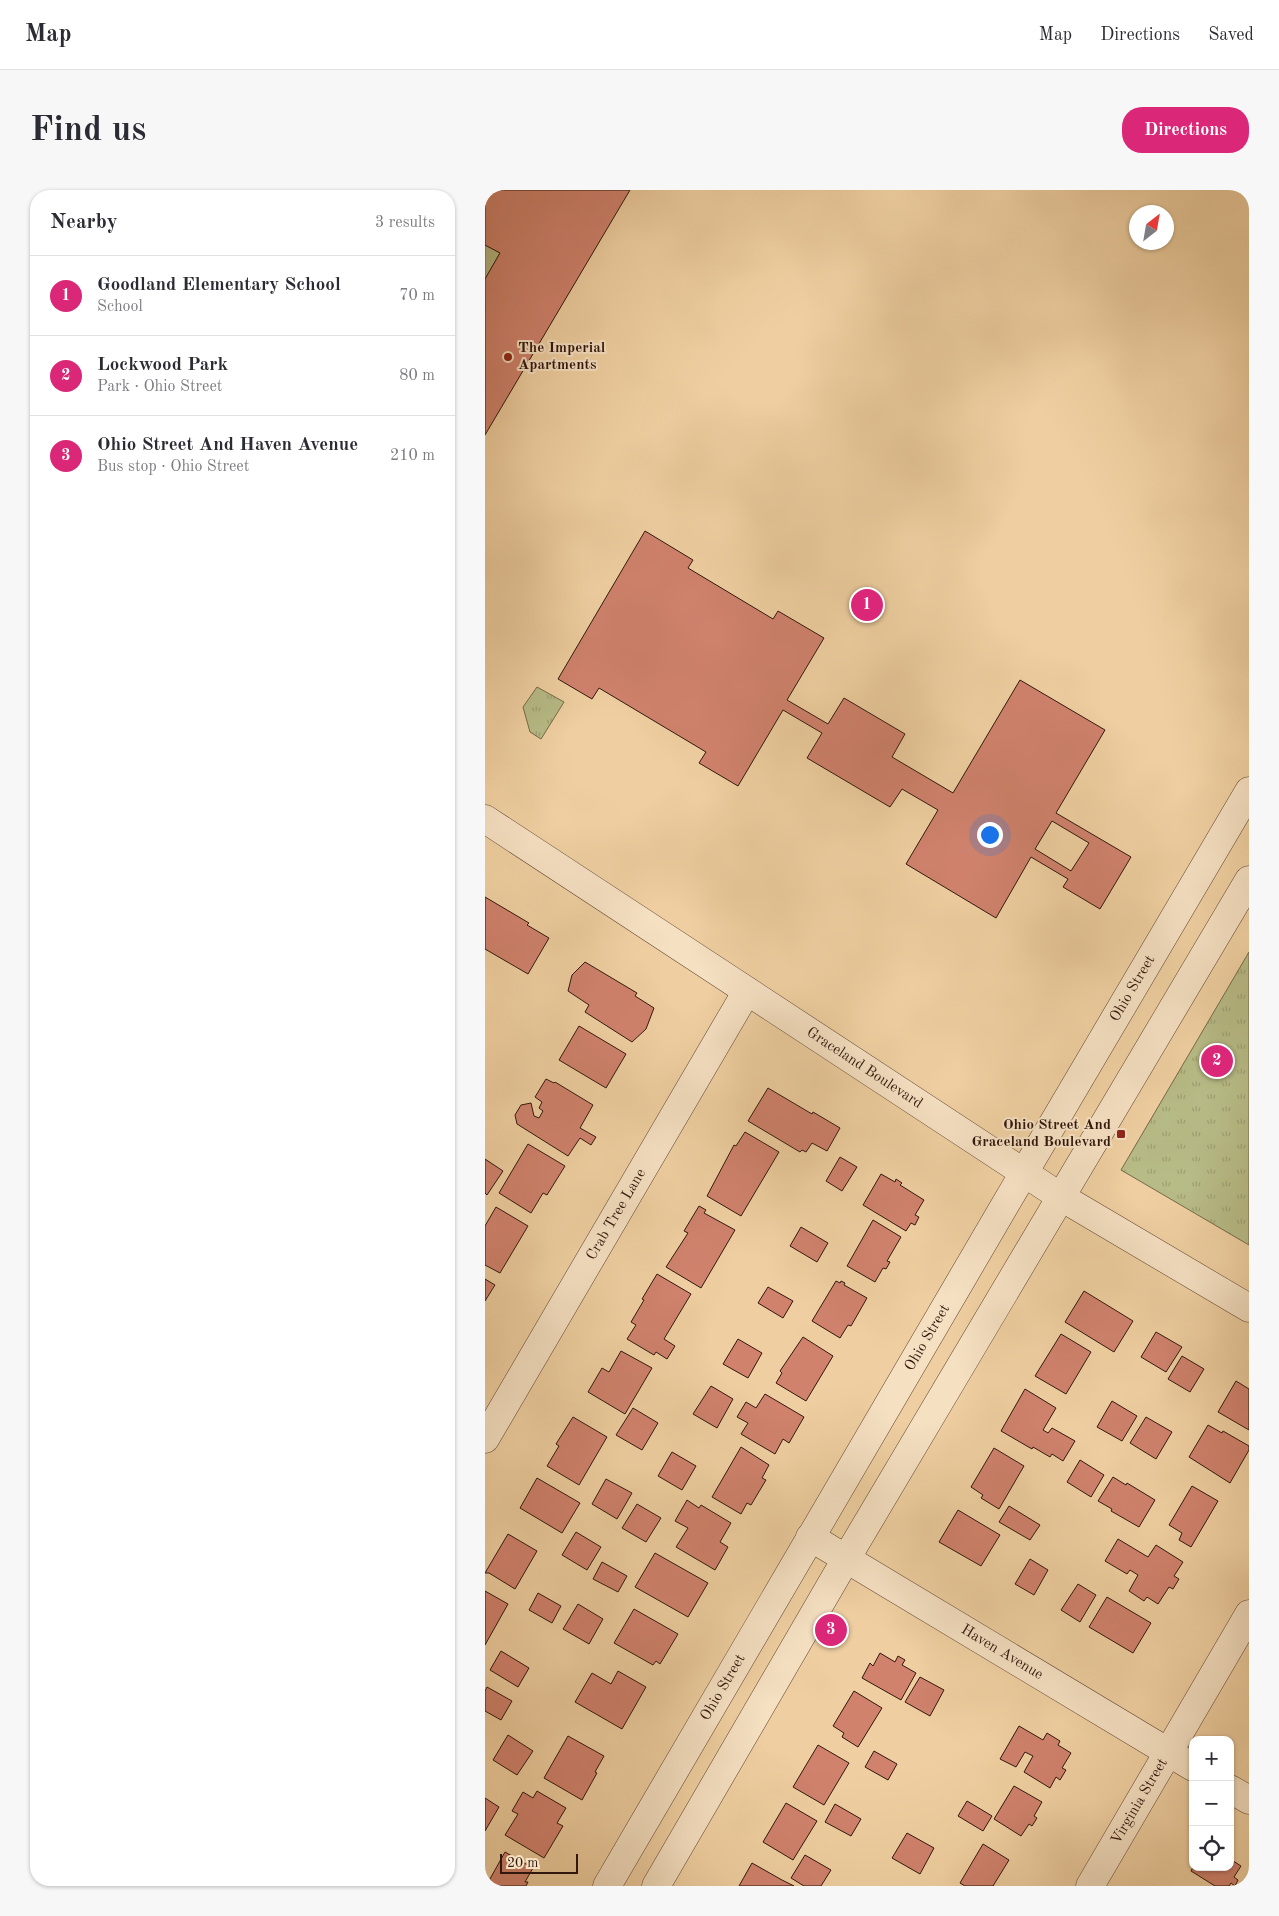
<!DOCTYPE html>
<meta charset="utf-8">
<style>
:root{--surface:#fff;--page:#f7f7f7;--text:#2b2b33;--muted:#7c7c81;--line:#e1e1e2;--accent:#db2777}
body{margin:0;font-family:"Old Standard TT",serif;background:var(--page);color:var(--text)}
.controls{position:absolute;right:15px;bottom:15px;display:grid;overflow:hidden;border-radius:10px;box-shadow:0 1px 4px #0004}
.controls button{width:45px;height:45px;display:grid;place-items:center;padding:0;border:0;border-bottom:1px solid var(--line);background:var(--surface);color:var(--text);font:25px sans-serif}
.compass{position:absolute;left:644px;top:15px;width:45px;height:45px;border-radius:50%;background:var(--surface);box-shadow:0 1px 4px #0004;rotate:31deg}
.scale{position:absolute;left:15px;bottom:12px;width:78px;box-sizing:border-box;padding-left:5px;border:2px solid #31170d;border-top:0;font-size:14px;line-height:18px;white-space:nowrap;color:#31170d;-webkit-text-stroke:4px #f5e0c2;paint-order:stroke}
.you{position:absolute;left:504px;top:644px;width:18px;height:18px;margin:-12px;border:4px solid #fff;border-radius:50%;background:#1a73e8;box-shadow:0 0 0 8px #1a73e833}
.badge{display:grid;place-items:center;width:32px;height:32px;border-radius:50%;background:var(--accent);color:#fff;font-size:16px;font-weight:700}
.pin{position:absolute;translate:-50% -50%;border:2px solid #fff;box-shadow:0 1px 5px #0006}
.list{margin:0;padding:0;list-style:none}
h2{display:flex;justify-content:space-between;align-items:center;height:65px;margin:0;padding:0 20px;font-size:21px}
h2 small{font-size:16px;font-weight:400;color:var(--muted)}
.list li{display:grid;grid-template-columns:32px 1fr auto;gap:15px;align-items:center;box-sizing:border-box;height:80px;padding:0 20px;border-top:1px solid var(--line)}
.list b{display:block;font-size:19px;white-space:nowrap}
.list p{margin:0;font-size:16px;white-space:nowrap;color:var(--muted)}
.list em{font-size:16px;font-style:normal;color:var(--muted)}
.icon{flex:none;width:28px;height:28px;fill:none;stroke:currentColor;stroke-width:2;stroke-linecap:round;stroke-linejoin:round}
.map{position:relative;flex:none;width:764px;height:1696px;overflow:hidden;border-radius:20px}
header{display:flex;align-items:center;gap:30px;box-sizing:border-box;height:70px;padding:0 25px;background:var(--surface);border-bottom:1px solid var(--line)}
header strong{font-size:24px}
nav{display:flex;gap:28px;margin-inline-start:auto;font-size:18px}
.intro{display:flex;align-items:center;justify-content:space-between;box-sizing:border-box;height:120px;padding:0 30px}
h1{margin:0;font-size:35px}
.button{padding:12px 22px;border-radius:20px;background:var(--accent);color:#fff;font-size:18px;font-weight:700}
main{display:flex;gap:30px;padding:0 30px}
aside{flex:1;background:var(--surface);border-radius:20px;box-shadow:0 1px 4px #0004}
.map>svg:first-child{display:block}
</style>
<header>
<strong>Map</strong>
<nav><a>Map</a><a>Directions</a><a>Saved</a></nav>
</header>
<div class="intro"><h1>Find us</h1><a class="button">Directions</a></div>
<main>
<aside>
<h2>Nearby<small>3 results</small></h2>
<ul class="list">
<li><span class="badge">1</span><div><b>Goodland Elementary School</b><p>School</p></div><em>70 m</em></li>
<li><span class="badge">2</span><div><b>Lockwood Park</b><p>Park · Ohio Street</p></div><em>80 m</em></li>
<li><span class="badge">3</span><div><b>Ohio Street And Haven Avenue</b><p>Bus stop · Ohio Street</p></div><em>210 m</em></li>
</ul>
</aside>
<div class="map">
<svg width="764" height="1696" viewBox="0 0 764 1696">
<defs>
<pattern id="park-tufts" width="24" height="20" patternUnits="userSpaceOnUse" patternTransform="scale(1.25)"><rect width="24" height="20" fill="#b7bb86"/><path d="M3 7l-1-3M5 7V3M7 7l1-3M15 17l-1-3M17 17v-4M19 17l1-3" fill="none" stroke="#9ea072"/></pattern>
</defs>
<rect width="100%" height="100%" fill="#efcfa1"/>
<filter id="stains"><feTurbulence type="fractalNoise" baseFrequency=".004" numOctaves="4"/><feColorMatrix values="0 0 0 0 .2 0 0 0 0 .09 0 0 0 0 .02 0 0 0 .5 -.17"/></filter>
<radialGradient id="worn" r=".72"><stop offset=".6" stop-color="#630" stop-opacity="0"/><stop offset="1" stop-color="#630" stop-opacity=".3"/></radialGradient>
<path fill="url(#park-tufts)" stroke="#74694a" d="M 52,497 L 79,512 L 56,549 L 45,542 L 38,517 Z
M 764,762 L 764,1055 L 636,980 Z"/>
<path fill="#b7bb86" stroke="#74694a" d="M 0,55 L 15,63 L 0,89 Z"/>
<path fill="#d0826d" stroke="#31170d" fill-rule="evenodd" d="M 0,0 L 145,0 L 0,245 L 0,89 L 15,63 L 0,55 Z
M 160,341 L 208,370 L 203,378 L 288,429 L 293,421 L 339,448 L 302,510 L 343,534 L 359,508 L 420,544 L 407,567 L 468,603 L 535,490 L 620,540 L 571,623 L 646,667 L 615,719 L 578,697 L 583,689 L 546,667 L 511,728 L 421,674 L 453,620 L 417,599 L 405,617 L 322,568 L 337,543 L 298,520 L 253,596 L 214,573 L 221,562 L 114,498 L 107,509 L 73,489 ZM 567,631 L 604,653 L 586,681 L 550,659 Z
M 0,707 L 44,733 L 42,735 L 64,748 L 43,784 L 0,759 Z
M 100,772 L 152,803 L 150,806 L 169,818 L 161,839 L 147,852 L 100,822 L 104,815 L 83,801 L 87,785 Z
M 94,836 L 141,864 L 121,898 L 74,870 Z
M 61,889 L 69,893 L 70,892 L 108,915 L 95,938 L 111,947 L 106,955 L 95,948 L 83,966 L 32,934 L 30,925 L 36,915 L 46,913 L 49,926 L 54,928 L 58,921 L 54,918 L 57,912 L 50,907 Z
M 283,898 L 327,924 L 328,922 L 355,938 L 342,961 L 327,953 L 321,962 L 317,960 L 315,962 L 263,931 Z
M 260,942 L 294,962 L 256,1026 L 222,1006 L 249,955 L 251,956 Z
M 43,954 L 80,976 L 62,1005 L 58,1003 L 46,1023 L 14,1003 Z
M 355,967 L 372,977 L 357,1001 L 341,991 Z
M 0,969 L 18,981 L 2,1005 L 0,1003 Z
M 396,984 L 410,992 L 411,989 L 417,993 L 415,995 L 439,1010 L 430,1025 L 434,1027 L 430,1035 L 426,1033 L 421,1041 L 378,1015 Z
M 214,1016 L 221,1020 L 219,1023 L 250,1040 L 216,1098 L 181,1077 L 203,1043 L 199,1041 Z
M 11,1017 L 43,1036 L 15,1083 L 0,1075 L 0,1036 Z
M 388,1030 L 416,1047 L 402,1071 L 405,1072 L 401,1079 L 398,1078 L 390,1092 L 362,1076 Z
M 316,1037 L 343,1053 L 332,1072 L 305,1056 Z
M 172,1084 L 206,1104 L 179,1149 L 190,1156 L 182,1169 L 171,1162 L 169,1165 L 142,1149 L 151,1135 L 146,1132 L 159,1110 L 157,1109 Z
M 0,1089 L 10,1095 L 0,1111 Z
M 351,1091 L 355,1093 L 356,1091 L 360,1093 L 359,1095 L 382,1108 L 366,1136 L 363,1135 L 355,1148 L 327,1131 Z
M 283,1097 L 308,1111 L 298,1128 L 273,1113 Z
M 599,1101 L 648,1131 L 629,1162 L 580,1132 Z
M 671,1142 L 697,1157 L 681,1182 L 656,1167 Z
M 576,1144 L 606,1162 L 581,1204 L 550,1186 Z
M 318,1147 L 348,1166 L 321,1211 L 291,1193 L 297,1183 L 295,1181 Z
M 253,1149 L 277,1163 L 263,1188 L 238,1174 Z
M 136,1161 L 167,1178 L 140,1224 L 103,1202 L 117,1178 L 124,1182 Z
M 697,1166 L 719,1179 L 705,1202 L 683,1189 Z
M 751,1191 L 764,1199 L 764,1240 L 733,1222 Z
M 226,1196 L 248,1209 L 232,1238 L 208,1224 Z
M 540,1199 L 571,1218 L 558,1240 L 563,1243 L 567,1238 L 590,1251 L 578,1271 L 567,1264 L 565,1267 L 548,1257 L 547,1259 L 516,1241 Z
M 280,1204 L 319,1227 L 304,1253 L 298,1249 L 290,1264 L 256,1244 L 263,1233 L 252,1227 L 261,1212 L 271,1218 Z
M 627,1211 L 652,1226 L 637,1251 L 612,1237 Z
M 148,1218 L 173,1233 L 157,1260 L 131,1245 Z
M 88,1227 L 122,1247 L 94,1295 L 62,1276 L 74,1256 L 71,1254 Z
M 661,1227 L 687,1242 L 671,1269 L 645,1253 Z
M 723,1235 L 737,1243 L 738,1241 L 764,1256 L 764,1260 L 745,1293 L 704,1267 Z
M 256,1257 L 284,1275 L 277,1288 L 281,1290 L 266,1315 L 262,1313 L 256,1324 L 227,1307 Z
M 509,1258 L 539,1276 L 514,1319 L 496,1308 L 498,1305 L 486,1297 Z
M 187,1262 L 211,1276 L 197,1300 L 173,1286 Z
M 595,1270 L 619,1285 L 606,1307 L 582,1292 Z
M 628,1287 L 641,1295 L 642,1293 L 670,1310 L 654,1337 L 626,1321 L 627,1319 L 613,1311 Z
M 52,1288 L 95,1313 L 77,1343 L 35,1318 Z
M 121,1289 L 147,1303 L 132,1329 L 107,1314 Z
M 707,1296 L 733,1311 L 706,1357 L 694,1350 L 697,1343 L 684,1335 Z
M 202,1310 L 214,1318 L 216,1315 L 246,1333 L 235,1352 L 243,1357 L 230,1380 L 191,1357 L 203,1338 L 190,1331 Z
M 152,1314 L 176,1328 L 161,1352 L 137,1338 Z
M 524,1316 L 555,1335 L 545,1350 L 514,1332 Z
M 473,1320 L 515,1345 L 496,1376 L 454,1352 Z
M 91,1342 L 116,1357 L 102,1380 L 77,1365 Z
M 23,1344 L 52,1361 L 30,1399 L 4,1383 L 0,1383 Z
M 633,1349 L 663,1367 L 671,1355 L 698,1372 L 689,1386 L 694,1389 L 688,1399 L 684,1397 L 673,1414 L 662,1407 L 659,1411 L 644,1401 L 653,1385 L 645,1380 L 642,1384 L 620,1371 Z
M 170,1363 L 223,1393 L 203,1427 L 150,1397 Z
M 545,1369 L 563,1380 L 549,1405 L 530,1394 Z
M 117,1372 L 142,1386 L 133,1402 L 108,1389 Z
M 593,1394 L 611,1405 L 595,1432 L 576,1420 Z
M 0,1401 L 23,1414 L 0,1455 Z
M 53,1403 L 76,1416 L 67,1433 L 44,1420 Z
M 622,1407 L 666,1433 L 648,1463 L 604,1437 Z
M 93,1414 L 118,1429 L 104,1454 L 78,1439 Z
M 149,1419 L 193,1444 L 175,1474 L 171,1471 L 168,1475 L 129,1453 Z
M 16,1461 L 44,1478 L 33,1497 L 5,1480 Z
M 395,1463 L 410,1472 L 413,1466 L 420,1470 L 417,1475 L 431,1483 L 416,1510 L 377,1488 L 385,1473 L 388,1476 Z
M 133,1481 L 161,1497 L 137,1539 L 90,1512 L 107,1483 L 126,1494 Z
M 435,1487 L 459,1500 L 445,1526 L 420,1512 Z
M 2,1497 L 27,1511 L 16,1530 L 0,1521 L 0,1501 Z
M 369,1501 L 397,1518 L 373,1557 L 357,1547 L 359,1543 L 348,1536 Z
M 534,1536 L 558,1550 L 562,1543 L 575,1551 L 573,1555 L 586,1563 L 577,1578 L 581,1580 L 575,1590 L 571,1587 L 565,1598 L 539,1582 L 548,1566 L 540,1562 L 531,1577 L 515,1569 Z
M 23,1545 L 48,1561 L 32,1585 L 8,1570 Z
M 83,1546 L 119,1566 L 110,1582 L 112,1583 L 97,1610 L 59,1588 Z
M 333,1555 L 364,1573 L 339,1615 L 308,1597 Z
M 389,1561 L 412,1574 L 403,1590 L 380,1577 Z
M 529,1596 L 557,1612 L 549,1626 L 552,1628 L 547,1636 L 544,1634 L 536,1646 L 509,1629 Z
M 52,1601 L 81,1618 L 72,1633 L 78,1636 L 59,1668 L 20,1645 L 33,1624 L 27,1621 L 38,1602 L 48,1608 Z
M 0,1608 L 14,1617 L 0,1641 Z
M 482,1611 L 507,1626 L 498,1641 L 473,1626 Z
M 301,1613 L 332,1631 L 308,1670 L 278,1652 Z
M 350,1614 L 376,1629 L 366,1646 L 340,1632 Z
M 422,1643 L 449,1658 L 435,1684 L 407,1668 Z
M 498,1654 L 524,1670 L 508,1696 L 480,1696 L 475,1693 Z
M 20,1662 L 48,1678 L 40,1692 L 43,1692 L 41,1696 L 1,1696 Z
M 320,1665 L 346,1680 L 336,1696 L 319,1696 L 306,1688 Z
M 745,1669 L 756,1676 L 749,1687 L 753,1690 L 750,1696 L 746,1693 L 744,1696 L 730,1696 L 706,1681 L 708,1677 L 745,1677 Z
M 267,1673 L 297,1690 L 309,1696 L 254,1696 Z"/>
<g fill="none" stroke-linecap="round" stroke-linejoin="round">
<g stroke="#604532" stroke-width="29">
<g id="minor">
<path id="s1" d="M 0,1249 L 262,801"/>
<path id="s2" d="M 325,1347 L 708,1577"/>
<path d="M 745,1599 L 764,1610"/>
<path id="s3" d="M 605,1696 L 764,1424"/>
</g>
</g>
<g stroke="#604532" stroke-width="29">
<g id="tertiary">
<path id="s4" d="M 0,629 L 576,1007 L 764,1118"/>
<path id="s5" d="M 122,1696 L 520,1015 L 764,601"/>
<path d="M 171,1696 L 361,1369 L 764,690"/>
</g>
</g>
<use href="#minor" stroke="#f5e0c2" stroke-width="28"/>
<use href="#tertiary" stroke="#f5e0c2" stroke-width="28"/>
</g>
<g fill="#8f2418" stroke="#f5e0c2" stroke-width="2">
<circle cx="23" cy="167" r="5"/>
<rect x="631" y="939" width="10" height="10" rx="2.5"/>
</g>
<g text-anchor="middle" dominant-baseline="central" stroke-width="4" stroke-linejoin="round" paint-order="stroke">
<g font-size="15" font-weight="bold" fill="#31170d" stroke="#f5e0c2" text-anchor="start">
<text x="33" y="158">The Imperial<tspan x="33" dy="17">Apartments</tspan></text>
<text x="626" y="935" text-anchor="end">Ohio Street And<tspan x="626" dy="17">Graceland Boulevard</tspan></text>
</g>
<g font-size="15" fill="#31170d" stroke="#f5e0c2">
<text stroke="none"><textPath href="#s5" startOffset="1040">Ohio Street</textPath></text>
<text stroke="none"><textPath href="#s4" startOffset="454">Graceland Boulevard</textPath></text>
<text stroke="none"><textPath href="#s1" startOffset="260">Crab Tree Lane</textPath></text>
<text stroke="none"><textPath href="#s5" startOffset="635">Ohio Street</textPath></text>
<text stroke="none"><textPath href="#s2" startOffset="224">Haven Avenue</textPath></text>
<text stroke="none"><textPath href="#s5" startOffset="230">Ohio Street</textPath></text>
<text stroke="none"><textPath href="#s3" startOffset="98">Virginia Street</textPath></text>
</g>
</g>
<rect width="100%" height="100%" filter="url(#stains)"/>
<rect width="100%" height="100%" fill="url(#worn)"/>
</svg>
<div class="controls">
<button>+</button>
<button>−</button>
<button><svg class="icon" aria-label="locate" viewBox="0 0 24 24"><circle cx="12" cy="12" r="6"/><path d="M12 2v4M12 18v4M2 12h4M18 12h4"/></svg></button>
</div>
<svg class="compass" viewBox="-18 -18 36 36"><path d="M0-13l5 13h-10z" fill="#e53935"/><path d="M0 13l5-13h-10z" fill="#7c7c81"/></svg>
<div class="scale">20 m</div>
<div class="you"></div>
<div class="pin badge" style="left:382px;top:415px">1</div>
<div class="pin badge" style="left:732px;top:871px">2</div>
<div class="pin badge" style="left:346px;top:1440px">3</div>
</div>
</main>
